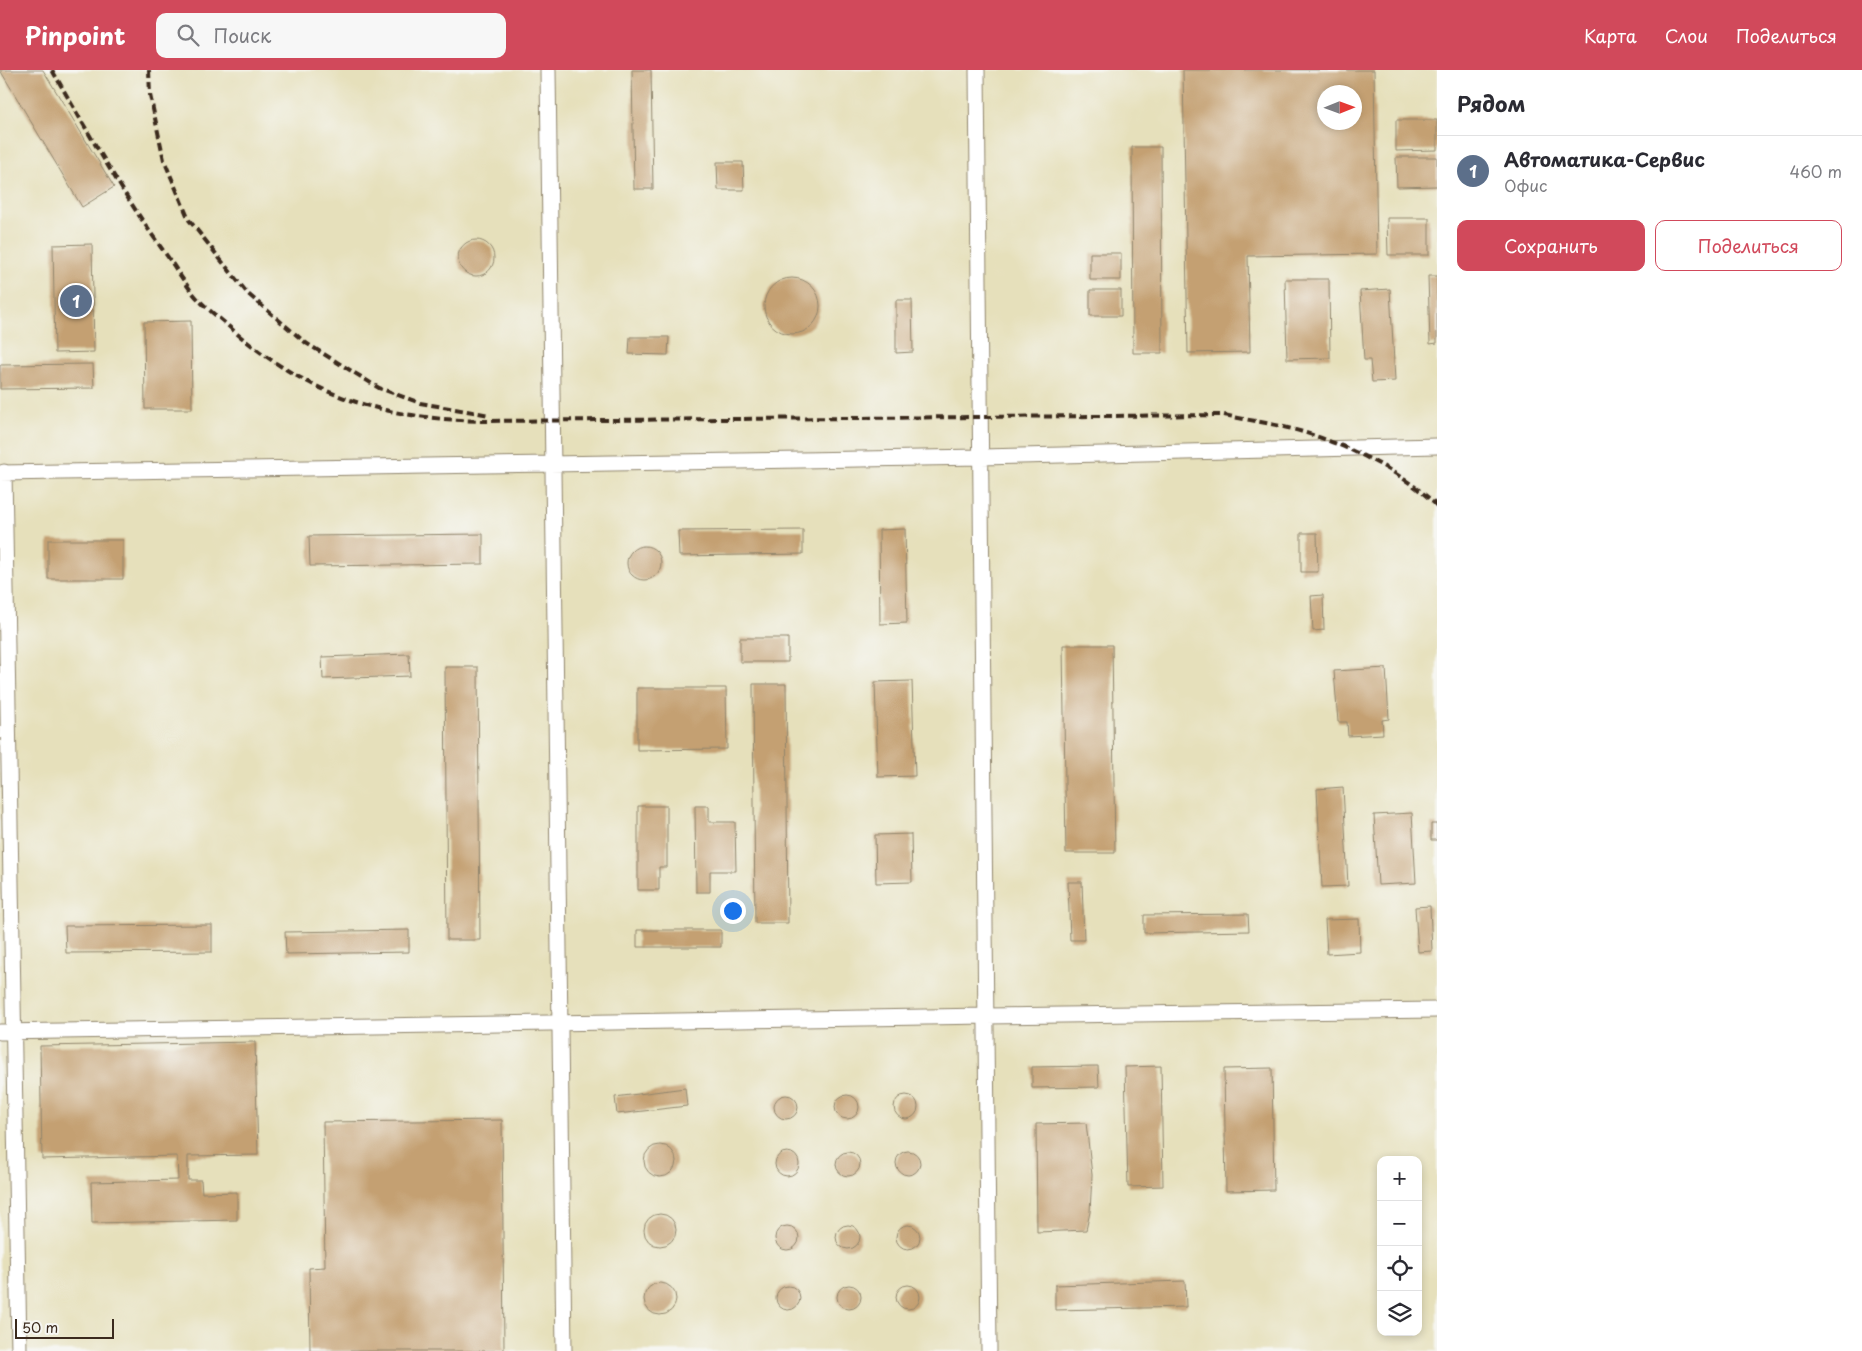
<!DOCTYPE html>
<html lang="ru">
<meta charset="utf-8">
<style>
:root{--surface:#fff;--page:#f7f7f7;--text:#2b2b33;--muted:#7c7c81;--line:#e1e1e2;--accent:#d1495b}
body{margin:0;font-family:"Playpen Sans",sans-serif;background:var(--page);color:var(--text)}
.controls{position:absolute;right:15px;bottom:15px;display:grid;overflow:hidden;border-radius:10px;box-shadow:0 2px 8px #0003}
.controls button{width:45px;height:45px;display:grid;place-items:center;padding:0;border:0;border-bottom:1px solid var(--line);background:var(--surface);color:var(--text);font:25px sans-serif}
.compass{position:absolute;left:1317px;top:15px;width:45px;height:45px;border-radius:50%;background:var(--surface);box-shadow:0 2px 8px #0003;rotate:89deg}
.scale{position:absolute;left:15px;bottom:12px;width:99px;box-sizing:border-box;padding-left:5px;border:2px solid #3b2a1e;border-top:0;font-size:14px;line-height:18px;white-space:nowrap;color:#3b2a1e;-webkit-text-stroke:4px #f6f6f2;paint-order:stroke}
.you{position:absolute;left:732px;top:840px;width:18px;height:18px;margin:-12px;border:4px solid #fff;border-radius:50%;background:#1a73e8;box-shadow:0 0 0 8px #1a73e833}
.badge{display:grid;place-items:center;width:32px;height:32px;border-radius:50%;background:var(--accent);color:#fff;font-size:16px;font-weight:700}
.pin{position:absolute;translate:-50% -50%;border:2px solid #fff;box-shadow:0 1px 5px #0006}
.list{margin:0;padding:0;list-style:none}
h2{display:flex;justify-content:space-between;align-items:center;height:65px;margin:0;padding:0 20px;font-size:21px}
h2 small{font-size:16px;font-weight:400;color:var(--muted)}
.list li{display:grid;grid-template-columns:32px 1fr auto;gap:15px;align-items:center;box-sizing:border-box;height:70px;padding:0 20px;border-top:1px solid var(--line)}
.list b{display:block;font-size:19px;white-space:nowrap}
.list p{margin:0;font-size:16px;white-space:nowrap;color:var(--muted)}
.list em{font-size:16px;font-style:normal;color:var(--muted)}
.actions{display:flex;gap:10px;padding:15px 20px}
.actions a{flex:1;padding:11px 0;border:1px solid var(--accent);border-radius:10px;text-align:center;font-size:18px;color:var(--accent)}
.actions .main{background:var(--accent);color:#fff}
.icon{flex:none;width:28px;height:28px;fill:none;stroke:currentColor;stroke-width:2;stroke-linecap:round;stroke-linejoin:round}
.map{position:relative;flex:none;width:1437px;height:1281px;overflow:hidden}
header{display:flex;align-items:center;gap:30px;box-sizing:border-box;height:70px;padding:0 25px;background:var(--accent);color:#fff}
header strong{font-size:24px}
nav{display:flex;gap:28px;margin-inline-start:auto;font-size:18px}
.search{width:350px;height:45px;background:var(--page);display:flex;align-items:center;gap:12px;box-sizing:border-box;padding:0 18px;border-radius:10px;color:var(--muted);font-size:19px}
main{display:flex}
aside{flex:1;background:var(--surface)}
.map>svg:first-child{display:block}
</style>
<header>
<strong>Pinpoint</strong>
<div class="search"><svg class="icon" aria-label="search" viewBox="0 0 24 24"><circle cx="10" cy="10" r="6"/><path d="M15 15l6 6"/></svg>Поиск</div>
<nav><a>Карта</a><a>Слои</a><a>Поделиться</a></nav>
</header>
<main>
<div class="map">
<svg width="1437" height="1281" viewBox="0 0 1437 1281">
<rect width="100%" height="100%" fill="#f6f6f2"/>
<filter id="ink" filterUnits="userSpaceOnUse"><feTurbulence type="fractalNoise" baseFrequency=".02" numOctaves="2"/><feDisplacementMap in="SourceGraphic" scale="10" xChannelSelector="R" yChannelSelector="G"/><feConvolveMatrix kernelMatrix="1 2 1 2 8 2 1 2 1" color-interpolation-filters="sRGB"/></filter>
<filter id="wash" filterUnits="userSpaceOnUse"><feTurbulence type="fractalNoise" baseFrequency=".0096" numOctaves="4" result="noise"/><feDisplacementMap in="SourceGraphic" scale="20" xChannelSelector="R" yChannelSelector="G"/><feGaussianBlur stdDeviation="1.12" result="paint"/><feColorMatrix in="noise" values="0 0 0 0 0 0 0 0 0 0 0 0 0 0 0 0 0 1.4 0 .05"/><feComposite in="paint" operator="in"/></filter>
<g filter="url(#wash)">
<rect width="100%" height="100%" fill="#e6e0bb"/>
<g id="blocks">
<path fill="#c4a072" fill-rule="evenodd" d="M 0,0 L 43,0 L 114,117 L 82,137 Z
M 632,0 L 651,0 L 653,119 L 634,119 Z
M 1183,0 L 1374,0 L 1377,184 L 1248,186 L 1250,282 L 1188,283 ZM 1324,22 L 1354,22 L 1354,52 L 1324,52 Z
M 1396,50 L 1437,50 L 1437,80 L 1396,81 Z
M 1132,77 L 1161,77 L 1162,283 L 1133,283 Z
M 1396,87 L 1437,87 L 1437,116 L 1397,117 Z
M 717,92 L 743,92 L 744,120 L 718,120 Z
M 1387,148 L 1429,148 L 1429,185 L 1388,185 Z
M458 188a18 18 0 1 1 36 0a18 18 0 1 1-36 0Z
M 92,174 L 94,282 L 55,283 L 53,175 Z
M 1090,183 L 1121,183 L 1121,210 L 1090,210 Z
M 1428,206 L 1437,206 L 1437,273 L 1430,274 Z
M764 236a28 28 0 1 1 56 0a28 28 0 1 1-56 0Z
M 1285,209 L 1329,209 L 1330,288 L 1287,289 Z
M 1390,219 L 1395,311 L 1372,312 L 1370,290 L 1364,290 L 1360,221 Z
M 1090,220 L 1121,220 L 1121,246 L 1090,246 Z
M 896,230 L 912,230 L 913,282 L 896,283 Z
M 191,251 L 192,339 L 145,339 L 144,252 Z
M 630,267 L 669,267 L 668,285 L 629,284 Z
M 93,294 L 94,318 L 0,319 L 0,295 Z
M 905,459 L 907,553 L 880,554 L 879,460 Z
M 803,460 L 803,484 L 679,486 L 678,461 Z
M 1301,463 L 1317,463 L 1318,502 L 1301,502 Z
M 483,464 L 483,494 L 310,496 L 309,466 Z
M 48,470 L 123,470 L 123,509 L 48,509 Z
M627 493a17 17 0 1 1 34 0a17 17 0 1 1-34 0Z
M 1323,525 L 1324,560 L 1313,561 L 1311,526 Z
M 740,568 L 788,568 L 788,592 L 740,592 Z
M 1063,575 L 1112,575 L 1115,783 L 1066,783 Z
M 409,584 L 410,606 L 323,609 L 322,587 Z
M 445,597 L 478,597 L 480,870 L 447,870 Z
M 1386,598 L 1389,649 L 1382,650 L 1383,664 L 1348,666 L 1347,652 L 1338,652 L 1334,601 Z
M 912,611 L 915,706 L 878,707 L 875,612 Z
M 753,614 L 786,614 L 788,853 L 755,853 Z
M 637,618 L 726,618 L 727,679 L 637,680 Z
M 1343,717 L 1348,816 L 1322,817 L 1317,719 Z
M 638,736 L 667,736 L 667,797 L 659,797 L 659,820 L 638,820 Z
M 695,736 L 709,736 L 709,752 L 735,752 L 736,801 L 710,801 L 710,822 L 696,822 Z
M 1412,743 L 1416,813 L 1378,815 L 1374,745 Z
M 1431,754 L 1437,754 L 1437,770 L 1431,770 Z
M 911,764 L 912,812 L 876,813 L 875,765 Z
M 1068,812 L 1082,812 L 1084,870 L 1070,870 Z
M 1430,836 L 1432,881 L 1418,882 L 1415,837 Z
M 1248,844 L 1249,861 L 1144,863 L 1144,845 Z
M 1359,849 L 1360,882 L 1327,884 L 1325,850 Z
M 212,855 L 212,882 L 66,883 L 65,856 Z
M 409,860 L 409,882 L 286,884 L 285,862 Z
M 637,860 L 721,860 L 721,877 L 637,877 Z
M 255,972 L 258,1085 L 188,1086 L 188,1110 L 201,1110 L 202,1123 L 237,1122 L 237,1150 L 92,1153 L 91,1112 L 178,1110 L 177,1086 L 42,1089 L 40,976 Z
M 1098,996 L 1099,1017 L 1032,1018 L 1032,997 Z
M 1161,996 L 1163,1116 L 1128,1117 L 1125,997 Z
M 1272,998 L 1274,1120 L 1226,1121 L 1224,999 Z
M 685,1018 L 687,1036 L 617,1044 L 615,1027 Z
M835 1037a12 12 0 1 1 24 0a12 12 0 1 1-24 0Z
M774 1037a12 12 0 1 1 24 0a12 12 0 1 1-24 0Z
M894 1037a12 12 0 1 1 24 0a12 12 0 1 1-24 0Z
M 502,1050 L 504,1281 L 310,1281 L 309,1198 L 325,1197 L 323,1052 Z
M 1086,1053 L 1092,1105 L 1090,1142 L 1086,1160 L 1037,1162 L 1036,1054 Z
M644 1091a16 16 0 1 1 32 0a16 16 0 1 1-32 0Z
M896 1093a12 12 0 1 1 24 0a12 12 0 1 1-24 0Z
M836 1094a12 12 0 1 1 24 0a12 12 0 1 1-24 0Z
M775 1094a12 12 0 1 1 24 0a12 12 0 1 1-24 0Z
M644 1160a16 16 0 1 1 32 0a16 16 0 1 1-32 0Z
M896 1167a12 12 0 1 1 24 0a12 12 0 1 1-24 0Z
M836 1167a12 12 0 1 1 24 0a12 12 0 1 1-24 0Z
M775 1168a12 12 0 1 1 24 0a12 12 0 1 1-24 0Z
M 1185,1211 L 1186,1237 L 1055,1240 L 1055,1215 Z
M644 1229a16 16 0 1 1 32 0a16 16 0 1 1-32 0Z
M896 1227a12 12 0 1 1 24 0a12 12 0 1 1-24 0Z
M837 1227a12 12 0 1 1 24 0a12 12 0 1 1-24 0Z
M776 1228a12 12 0 1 1 24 0a12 12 0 1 1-24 0Z"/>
</g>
</g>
<g filter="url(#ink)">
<use href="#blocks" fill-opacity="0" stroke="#90856c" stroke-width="1"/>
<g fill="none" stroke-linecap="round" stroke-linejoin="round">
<g stroke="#90856c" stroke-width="17">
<path id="minor" d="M 548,0 L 564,1281
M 977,0 L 989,1281
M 4,402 L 19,1281
M 0,403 L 981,387 L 1437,376
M 0,962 L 987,946 L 1437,940"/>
</g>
<use href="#minor" stroke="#fff" stroke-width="15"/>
<path stroke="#3b2a1e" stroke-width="4" stroke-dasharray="8 4" stroke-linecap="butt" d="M 52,0 C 88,62 123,125 165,183 C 176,198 186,216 198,229 C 206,238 217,246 226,254 C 305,325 380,349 484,351 L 1224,345 C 1247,350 1270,353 1292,359 C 1339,371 1403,401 1437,436
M 149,0 L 150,25 L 164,90 L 189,150 L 248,224 L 306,273 L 379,318 L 420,333 L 490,345"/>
</g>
</g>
</svg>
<div class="controls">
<button>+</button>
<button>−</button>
<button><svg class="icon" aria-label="locate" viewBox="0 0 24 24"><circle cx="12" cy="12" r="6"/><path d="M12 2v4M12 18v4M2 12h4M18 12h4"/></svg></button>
<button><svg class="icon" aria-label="layers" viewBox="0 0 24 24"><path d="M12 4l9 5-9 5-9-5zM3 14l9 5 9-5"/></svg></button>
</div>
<svg class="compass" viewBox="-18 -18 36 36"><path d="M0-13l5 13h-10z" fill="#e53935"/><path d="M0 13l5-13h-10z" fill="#7c7c81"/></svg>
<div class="scale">50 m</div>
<div class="you"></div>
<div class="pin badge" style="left:76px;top:231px;background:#5c6f8a">1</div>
</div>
<aside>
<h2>Рядом<small></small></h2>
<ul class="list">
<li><span class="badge" style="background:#5c6f8a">1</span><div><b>Автоматика-Сервис</b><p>Офис</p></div><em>460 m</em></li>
</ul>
<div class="actions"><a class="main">Сохранить</a><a>Поделиться</a></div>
</aside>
</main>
